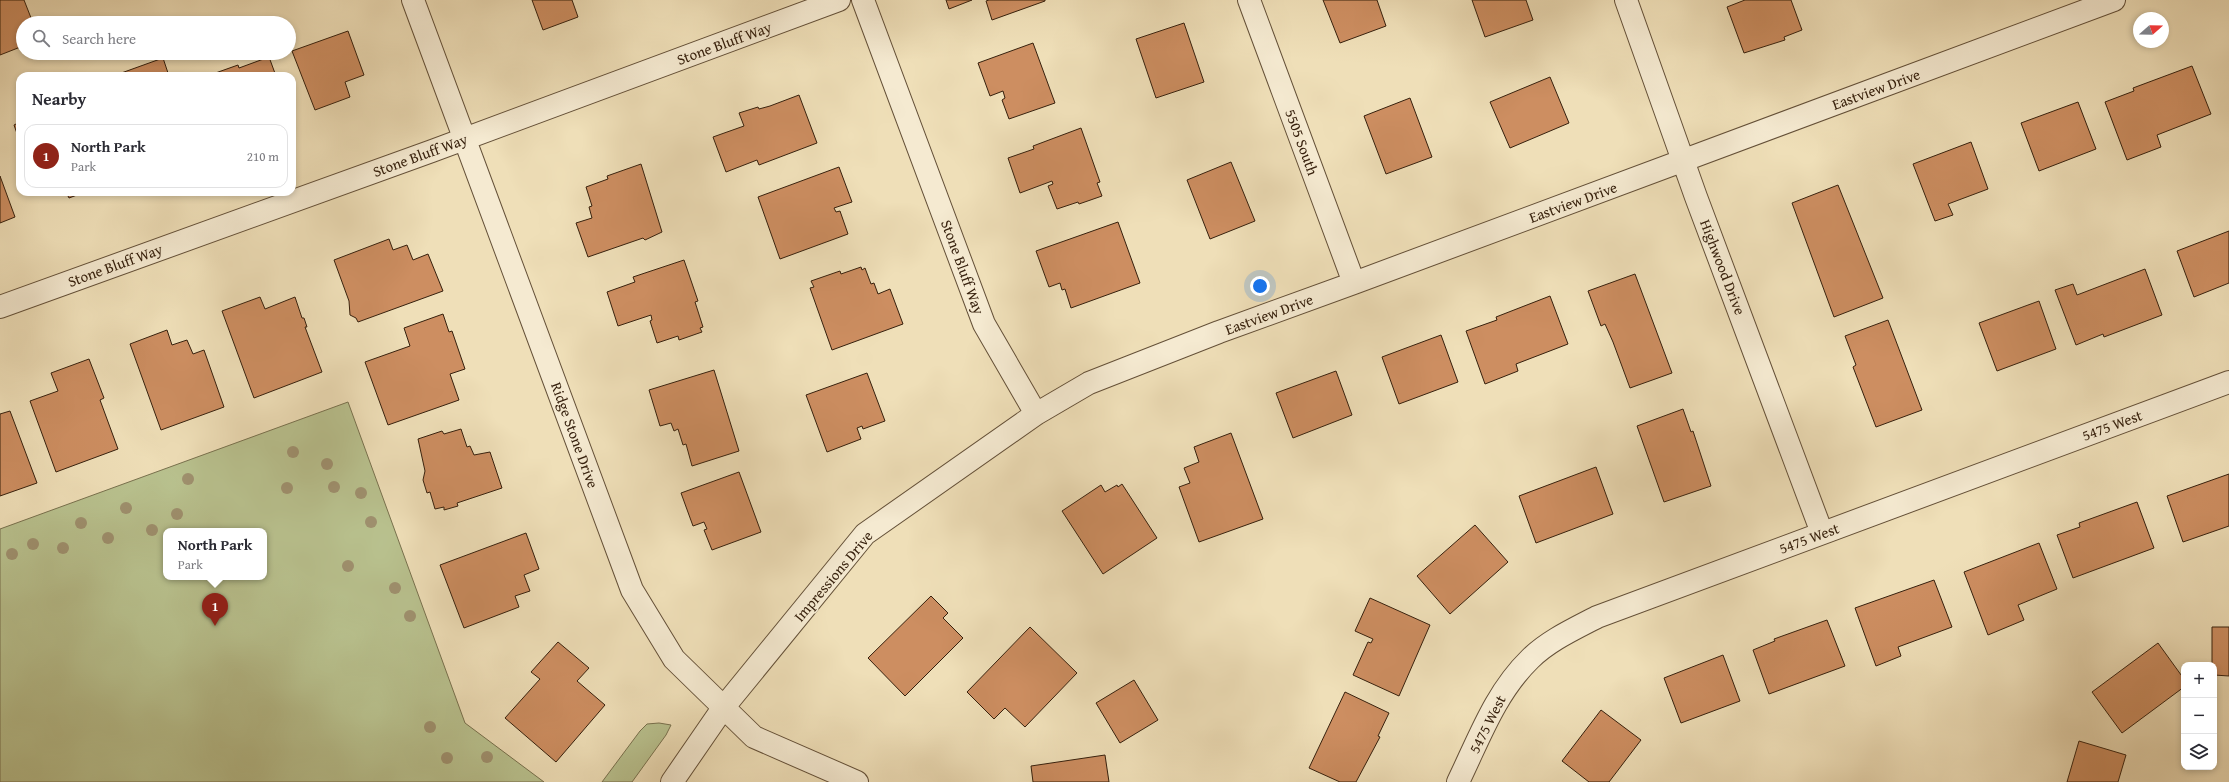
<!DOCTYPE html>
<meta charset="utf-8">
<style>
:root{--surface:#fff;--page:#f2f2f3;--text:#2b2b33;--muted:#7c7c81;--line:#e1e1e2;--accent:#8f2418}
body{margin:0;font-family:"Gentium Book Plus",serif;background:var(--page);color:var(--text)}
.controls{position:absolute;right:12px;bottom:12px;display:grid;overflow:hidden;border-radius:8px;box-shadow:0 2px 6px #0003}
.controls button{width:36px;height:36px;display:grid;place-items:center;padding:0;border:0;border-bottom:1px solid var(--line);background:var(--surface);color:var(--text);font:20px sans-serif}
.compass{position:absolute;left:2133px;top:12px;width:36px;height:36px;border-radius:50%;background:var(--surface);box-shadow:0 2px 6px #0003;rotate:70deg}
.you{position:absolute;left:1260px;top:286px;width:14px;height:14px;margin:-10px;border:3px solid #fff;border-radius:50%;background:#1a73e8;box-shadow:0 0 0 6px #1a73e833}
.badge{display:grid;place-items:center;width:26px;height:26px;border-radius:50%;background:var(--accent);color:#fff;font-size:13px;font-weight:700}
.pin{position:absolute;translate:-50% -33px;filter:drop-shadow(0 1px 2px #0008)}
.pin::after{content:'';position:absolute;top:21px;width:14px;height:12px;background:inherit;clip-path:polygon(0 0,100% 0,50% 100%)}
.popup{position:absolute;left:163px;top:528px;width:104px;height:52px;box-sizing:border-box;display:grid;place-content:center;border-radius:8px;background:var(--surface);filter:drop-shadow(0 1px 3px #0005);font-size:13px;white-space:nowrap;color:var(--muted)}
.popup b{font-size:15px;color:var(--text)}
.popup::after{content:'';position:absolute;left:50%;top:100%;margin-left:-8px;border:8px solid transparent;border-top-color:var(--surface)}
.list{margin:0;padding:0;list-style:none}
h2{display:flex;justify-content:space-between;align-items:center;height:52px;margin:0;padding:0 16px;font-size:17px}
h2 small{font-size:13px;font-weight:400;color:var(--muted)}
.list li{display:grid;grid-template-columns:26px 1fr auto;gap:12px;align-items:center;box-sizing:border-box;height:64px;margin:0 8px 8px;padding:0 8px;border:1px solid var(--line);border-radius:12px}
.list b{display:block;font-size:15px;white-space:nowrap}
.list p{margin:0;font-size:13px;white-space:nowrap;color:var(--muted)}
.list em{font-size:13px;font-style:normal;color:var(--muted)}
.icon{flex:none;width:22px;height:22px;fill:none;stroke:currentColor;stroke-width:2;stroke-linecap:round;stroke-linejoin:round}
.map{position:relative;flex:none;width:2229px;height:782px;overflow:hidden}
.search{position:absolute;background:var(--surface);box-shadow:0 2px 6px #0003;left:16px;top:16px;width:280px;height:44px;display:flex;align-items:center;gap:10px;box-sizing:border-box;padding:0 14px;border-radius:22px;color:var(--muted);font-size:15px}
.panel{position:absolute;background:var(--surface);box-shadow:0 2px 6px #0003;left:16px;top:72px;width:280px;height:124px;border-radius:12px}
.map>svg:first-child{display:block}
</style>
<div class="map">
<svg width="2229" height="782" viewBox="0 0 2229 782">
<rect width="100%" height="100%" fill="#efdfb8"/>
<filter id="stains"><feTurbulence type="fractalNoise" baseFrequency=".005" numOctaves="4"/><feColorMatrix values="0 0 0 0 .2 0 0 0 0 .09 0 0 0 0 .02 0 0 0 .5 -.17"/></filter>
<radialGradient id="worn" r=".72"><stop offset=".6" stop-color="#630" stop-opacity="0"/><stop offset="1" stop-color="#630" stop-opacity=".3"/></radialGradient>
<path fill="#b9c28f" stroke="#78714e" fill-rule="evenodd" d="M 348,402 L 465,723 L 544,782 L 0,782 L 0,529 ZM 166,531 L 264,531 L 264,577 L 166,577 Z
M 659,723 L 671,725 L 666,735 L 632,782 L 602,782 L 640,731 L 647,724 Z"/>
<path fill="#cd8e61" stroke="#36200d" d="M 0,0 L 24,0 L 33,23 L 23,23 L 23,46 L 0,55 Z
M 532,0 L 572,0 L 578,17 L 543,30 Z
M 946,0 L 972,0 L 949,9 Z
M 989,0 L 1045,0 L 1045,1 L 992,20 L 986,1 Z
M 1323,0 L 1377,0 L 1386,26 L 1340,43 Z
M 1472,0 L 1526,0 L 1533,20 L 1485,37 Z
M 1745,0 L 1791,0 L 1802,30 L 1784,37 L 1785,40 L 1744,53 L 1727,7 Z
M 1184,23 L 1204,82 L 1156,98 L 1136,39 Z
M 348,31 L 364,75 L 345,82 L 350,97 L 315,110 L 292,51 Z
M 1033,43 L 1055,103 L 1009,119 L 1002,100 L 1005,98 L 1003,91 L 990,96 L 978,63 Z
M 269,57 L 276,76 L 207,76 L 238,65 L 239,68 Z
M 163,58 L 169,76 L 113,76 Z
M 2192,66 L 2211,114 L 2157,135 L 2161,147 L 2127,160 L 2105,102 L 2134,91 L 2133,88 Z
M 1550,77 L 1569,123 L 1510,148 L 1490,102 Z
M 799,95 L 817,143 L 759,165 L 757,160 L 726,172 L 713,137 L 744,126 L 739,113 L 758,107 L 759,109 L 770,106 Z
M 1410,98 L 1432,157 L 1386,174 L 1364,116 Z
M 2078,102 L 2096,149 L 2039,171 L 2021,123 Z
M 20,122 L 20,142 L 14,125 Z
M 1081,128 L 1100,182 L 1097,183 L 1102,196 L 1079,204 L 1078,202 L 1057,209 L 1048,186 L 1053,184 L 1052,181 L 1020,193 L 1008,158 L 1034,149 L 1033,146 Z
M 1971,142 L 1988,189 L 1948,204 L 1953,215 L 1935,221 L 1913,164 Z
M 1231,162 L 1255,221 L 1210,239 L 1187,180 Z
M 641,164 L 662,232 L 645,240 L 643,238 L 588,257 L 576,223 L 592,218 L 589,207 L 592,206 L 586,187 L 608,179 L 607,176 Z
M 839,167 L 852,202 L 834,208 L 836,212 L 840,211 L 848,234 L 780,259 L 758,197 Z
M 0,176 L 15,217 L 0,223 Z
M 1838,185 L 1883,298 L 1834,317 L 1792,203 Z
M 66,192 L 85,192 L 69,198 Z
M 1118,222 L 1140,283 L 1071,308 L 1065,289 L 1062,290 L 1060,283 L 1049,287 L 1036,251 Z
M 2229,231 L 2229,283 L 2194,297 L 2177,251 Z
M 389,239 L 393,250 L 407,245 L 413,260 L 428,254 L 443,291 L 358,322 L 356,318 L 350,315 L 349,301 L 334,260 Z
M 684,260 L 698,301 L 695,302 L 703,327 L 700,328 L 702,332 L 679,340 L 678,336 L 657,343 L 650,321 L 652,320 L 651,315 L 618,326 L 607,292 L 635,282 L 633,277 Z
M 861,267 L 862,270 L 865,268 L 871,284 L 874,283 L 878,294 L 890,289 L 903,324 L 832,350 L 810,288 L 814,287 L 811,281 L 840,271 L 841,274 Z
M 2145,269 L 2162,315 L 2104,337 L 2103,334 L 2076,345 L 2055,290 L 2073,284 L 2077,295 Z
M 1635,274 L 1672,373 L 1630,388 L 1613,342 L 1605,324 L 1601,326 L 1588,291 Z
M 1550,296 L 1568,344 L 1516,364 L 1518,371 L 1485,384 L 1466,331 L 1497,320 L 1496,317 Z
M 260,297 L 265,309 L 295,297 L 302,318 L 304,318 L 307,327 L 305,327 L 322,372 L 254,398 L 222,311 Z
M 2039,301 L 2056,349 L 1997,371 L 1979,323 Z
M 443,314 L 449,332 L 452,331 L 465,369 L 450,374 L 459,400 L 388,425 L 365,362 L 410,346 L 404,328 Z
M 1888,320 L 1922,410 L 1876,427 L 1853,367 L 1856,365 L 1845,336 Z
M 167,330 L 172,345 L 187,340 L 193,354 L 204,350 L 224,407 L 161,430 L 130,344 Z
M 1441,335 L 1458,382 L 1399,404 L 1382,357 Z
M 89,359 L 104,398 L 100,400 L 118,449 L 56,472 L 30,401 L 58,391 L 51,373 Z
M 714,370 L 739,451 L 692,466 L 686,444 L 683,445 L 678,429 L 674,431 L 671,423 L 660,426 L 649,390 Z
M 1336,371 L 1352,415 L 1293,438 L 1276,393 Z
M 867,373 L 885,421 L 863,429 L 862,426 L 857,428 L 861,439 L 827,452 L 806,395 Z
M 1683,409 L 1691,432 L 1693,431 L 1711,486 L 1664,502 L 1637,426 Z
M 10,411 L 37,483 L 0,496 L 0,414 Z
M 461,429 L 467,447 L 470,446 L 474,455 L 490,452 L 502,488 L 457,503 L 458,506 L 444,510 L 444,507 L 435,509 L 430,492 L 427,493 L 423,480 L 425,471 L 418,439 L 442,431 L 444,434 Z
M 1231,433 L 1263,519 L 1199,542 L 1179,487 L 1190,483 L 1184,468 L 1199,462 L 1194,447 Z
M 1596,467 L 1613,514 L 1536,543 L 1519,496 Z
M 739,472 L 761,532 L 712,550 L 704,530 L 707,529 L 704,522 L 693,526 L 681,493 Z
M 2229,474 L 2229,526 L 2183,542 L 2167,496 Z
M 1122,484 L 1157,538 L 1103,574 L 1062,511 L 1101,485 L 1105,492 L 1117,485 L 1118,487 Z
M 2137,502 L 2154,548 L 2073,578 L 2057,535 L 2080,527 L 2079,523 Z
M 1475,525 L 1508,562 L 1450,614 L 1417,576 Z
M 526,533 L 539,569 L 524,575 L 530,591 L 515,596 L 519,607 L 464,628 L 440,565 Z
M 2039,543 L 2057,589 L 2018,605 L 2024,620 L 1988,635 L 1964,572 Z
M 1934,580 L 1952,627 L 1898,647 L 1901,656 L 1876,666 L 1855,608 Z
M 931,596 L 948,613 L 943,618 L 963,638 L 905,696 L 868,658 Z
M 1370,598 L 1430,625 L 1399,696 L 1353,675 L 1368,642 L 1371,643 L 1373,639 L 1355,631 Z
M 1827,620 L 1845,666 L 1769,694 L 1753,650 L 1775,641 L 1774,639 Z
M 1030,627 L 1077,673 L 1025,727 L 1005,708 L 994,719 L 967,692 Z
M 2212,627 L 2229,627 L 2229,676 L 2214,675 L 2214,665 L 2212,665 Z
M 558,642 L 589,668 L 577,681 L 605,705 L 556,762 L 505,718 L 540,679 L 531,672 Z
M 2158,643 L 2184,679 L 2184,687 L 2122,733 L 2092,692 Z
M 1723,655 L 1740,701 L 1681,723 L 1664,678 Z
M 1134,680 L 1158,720 L 1120,743 L 1096,703 Z
M 1345,692 L 1389,713 L 1378,736 L 1380,737 L 1356,782 L 1340,782 L 1309,768 Z
M 1601,710 L 1641,740 L 1609,782 L 1589,782 L 1562,761 Z
M 2079,741 L 2126,755 L 2118,782 L 2067,782 Z
M 1105,755 L 1109,782 L 1033,782 L 1031,766 Z"/>
<g fill="none" stroke-linecap="round" stroke-linejoin="round">
<g stroke="#645038" stroke-width="24">
<path id="minor" d="M 413,0 L 632,590 L 674,659 L 754,737 L 857,782
M 863,0 L 984,324 L 1036,414
M 1249,0 L 1354,283
M 1626,0 L 1696,197 L 1822,533
M 0,307 L 432,151 L 839,0
M 672,782 L 723,708 L 865,534 L 1036,414 L 1089,383 L 1219,332 L 1354,283 L 2114,0
M 1458,782 C 1479,739 1495,693 1530,659 C 1548,641 1574,629 1597,617 L 2229,382"/>
</g>
<use href="#minor" stroke="#f5ead1" stroke-width="22"/>
</g>
<g fill="#9f916f">
<circle cx="293" cy="452" r="6"/>
<circle cx="327" cy="464" r="6"/>
<circle cx="188" cy="479" r="6"/>
<circle cx="334" cy="487" r="6"/>
<circle cx="287" cy="488" r="6"/>
<circle cx="361" cy="493" r="6"/>
<circle cx="126" cy="508" r="6"/>
<circle cx="177" cy="514" r="6"/>
<circle cx="371" cy="522" r="6"/>
<circle cx="81" cy="523" r="6"/>
<circle cx="152" cy="530" r="6"/>
<circle cx="108" cy="538" r="6"/>
<circle cx="33" cy="544" r="6"/>
<circle cx="63" cy="548" r="6"/>
<circle cx="12" cy="554" r="6"/>
<circle cx="348" cy="566" r="6"/>
<circle cx="395" cy="588" r="6"/>
<circle cx="410" cy="616" r="6"/>
<circle cx="430" cy="727" r="6"/>
<circle cx="487" cy="757" r="6"/>
<circle cx="447" cy="758" r="6"/>
</g>
<g text-anchor="middle" dominant-baseline="central" stroke-width="3" stroke-linejoin="round" paint-order="stroke">
<g font-size="15" fill="#36200d" stroke="#f5ead1">
<text transform="translate(724 43) rotate(-20)">Stone Bluff Way</text>
<text transform="translate(1876 89) rotate(-20)">Eastview Drive</text>
<text transform="translate(1302 142) rotate(70)">5505 South</text>
<text transform="translate(420 155) rotate(-20)">Stone Bluff Way</text>
<text transform="translate(1573 202) rotate(-20)">Eastview Drive</text>
<text transform="translate(115 265) rotate(-20)">Stone Bluff Way</text>
<text transform="translate(963 267) rotate(70)">Stone Bluff Way</text>
<text transform="translate(1723 267) rotate(69)">Highwood Drive</text>
<text transform="translate(1269 314) rotate(-20)">Eastview Drive</text>
<text transform="translate(2112 425) rotate(-20)">5475 West</text>
<text transform="translate(575 435) rotate(70)">Ridge Stone Drive</text>
<text transform="translate(1809 538) rotate(-20)">5475 West</text>
<text transform="translate(833 576) rotate(-50)">Impressions Drive</text>
<text transform="translate(1487 724) rotate(-63)">5475 West</text>
</g>
</g>
<rect width="100%" height="100%" filter="url(#stains)"/>
<rect width="100%" height="100%" fill="url(#worn)"/>
</svg>
<div class="controls">
<button>+</button>
<button>−</button>
<button><svg class="icon" aria-label="layers" viewBox="0 0 24 24"><path d="M12 4l9 5-9 5-9-5zM3 14l9 5 9-5"/></svg></button>
</div>
<svg class="compass" viewBox="-18 -18 36 36"><path d="M0-13l5 13h-10z" fill="#e53935"/><path d="M0 13l5-13h-10z" fill="#7c7c81"/></svg>
<div class="you"></div>
<div class="pin badge" style="left:215px;top:626px">1</div>
<div class="popup"><b>North Park</b>Park</div>
<div class="search"><svg class="icon" aria-label="search" viewBox="0 0 24 24"><circle cx="10" cy="10" r="6"/><path d="M15 15l6 6"/></svg>Search here</div>
<section class="panel">
<h2>Nearby<small></small></h2>
<ul class="list">
<li><span class="badge">1</span><div><b>North Park</b><p>Park</p></div><em>210 m</em></li>
</ul>
</section>
</div>
